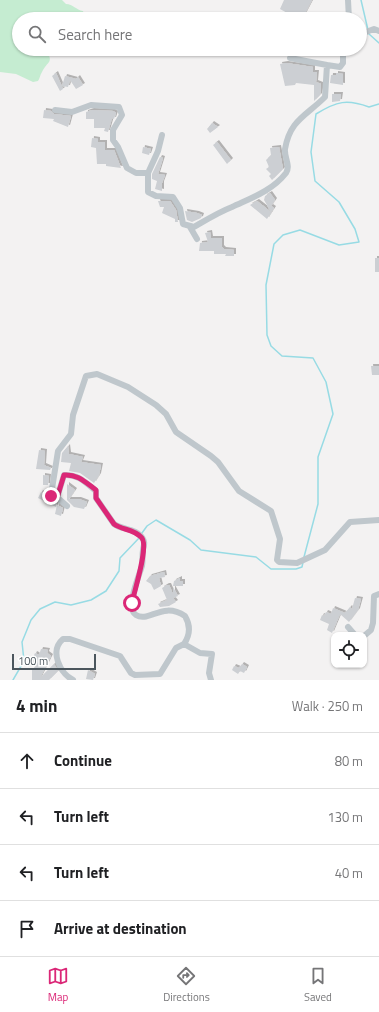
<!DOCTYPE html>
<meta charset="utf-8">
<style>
:root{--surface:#fff;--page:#f2f2f2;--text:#202124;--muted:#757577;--line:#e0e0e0;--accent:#db2777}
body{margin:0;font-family:"Titillium Web",sans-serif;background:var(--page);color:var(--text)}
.controls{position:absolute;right:12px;bottom:12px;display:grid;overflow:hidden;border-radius:8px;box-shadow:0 1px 3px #0004}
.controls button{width:36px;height:36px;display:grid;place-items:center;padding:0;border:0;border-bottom:1px solid var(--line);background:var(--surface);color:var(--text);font:20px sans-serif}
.scale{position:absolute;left:12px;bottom:10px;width:84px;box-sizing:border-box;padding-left:4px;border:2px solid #4b565d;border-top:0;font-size:11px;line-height:14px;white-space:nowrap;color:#4b565d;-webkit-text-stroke:3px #fff;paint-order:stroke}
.stop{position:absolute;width:12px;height:12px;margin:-9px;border:3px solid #db2777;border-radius:50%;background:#fff}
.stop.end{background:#db2777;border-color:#fff;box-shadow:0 1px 4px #0008}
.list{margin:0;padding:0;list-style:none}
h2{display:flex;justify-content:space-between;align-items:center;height:52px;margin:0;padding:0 16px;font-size:17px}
h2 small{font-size:13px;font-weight:400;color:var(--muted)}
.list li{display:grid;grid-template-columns:26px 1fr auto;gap:12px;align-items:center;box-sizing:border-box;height:56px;padding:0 16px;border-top:1px solid var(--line)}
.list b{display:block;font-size:15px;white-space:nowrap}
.list em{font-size:13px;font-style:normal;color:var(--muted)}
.icon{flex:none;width:22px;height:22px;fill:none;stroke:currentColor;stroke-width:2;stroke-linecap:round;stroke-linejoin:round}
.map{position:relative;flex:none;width:379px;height:680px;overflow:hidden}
.search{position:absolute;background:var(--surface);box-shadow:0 1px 3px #0004;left:12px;right:12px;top:12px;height:44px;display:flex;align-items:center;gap:10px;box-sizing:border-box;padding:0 14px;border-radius:22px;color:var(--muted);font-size:15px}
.sheet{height:276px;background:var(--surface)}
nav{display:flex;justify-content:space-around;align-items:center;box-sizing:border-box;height:56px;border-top:1px solid var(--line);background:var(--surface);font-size:11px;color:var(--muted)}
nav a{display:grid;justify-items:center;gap:2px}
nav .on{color:var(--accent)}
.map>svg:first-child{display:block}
</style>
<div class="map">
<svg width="379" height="680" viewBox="0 0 379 680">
<defs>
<filter id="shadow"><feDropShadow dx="2" dy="-2" stdDeviation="0" flood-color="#0004"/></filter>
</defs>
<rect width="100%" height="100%" fill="#f3f2f2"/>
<path fill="#c5ecd1" d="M 0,0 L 62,0 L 66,4 C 73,4 76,10 83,11 L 85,17 L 83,19 L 19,19 L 19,49 L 46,49 C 54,64 48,60 42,72 C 40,75 40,78 38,81 L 33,82 L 16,74 L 0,72 Z"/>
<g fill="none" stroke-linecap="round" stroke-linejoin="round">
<path stroke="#97dbe4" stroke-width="1.5" d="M 361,0 L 368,30
M 369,34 L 379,43
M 142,533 L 147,526 L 156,520 L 190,540 L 201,550 L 256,557 L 271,569 L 296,569 L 302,567 L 303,562
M 304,557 L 318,504 L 318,457 L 333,414 L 326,382 L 313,358 L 282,356 L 271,346 L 267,335 L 266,285 L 274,244 L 283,235 L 300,230 L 339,245 L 359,242 L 355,229 L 339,202 L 315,181 L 311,152 L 316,114 C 337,101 347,99 369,107 L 379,104
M 13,680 L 24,661 L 22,642 L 31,620 L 40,609 L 55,602 L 71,605 L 91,600 L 106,591 L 119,571 L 120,558 L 140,537"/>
</g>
<path fill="#cccfd3" filter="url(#shadow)" d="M 284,0 L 312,0 L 302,19 L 298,19 L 280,9 Z
M 286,63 L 313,67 L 313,72 L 317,72 L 316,82 L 321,84 L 321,90 L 320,95 L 314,101 L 314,85 L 296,83 L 295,85 L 285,86 L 280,64 Z
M 56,73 L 63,89 L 60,91 L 52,76 Z
M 336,73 L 343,74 L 343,85 L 330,83 L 331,75 L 336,75 Z
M 65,76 L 76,79 L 78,77 L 83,85 L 76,89 L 70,80 L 68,87 L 62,86 Z
M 332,94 L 341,94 L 340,101 L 332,102 Z
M 44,110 L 51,111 L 54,114 L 71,116 L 68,127 L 53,121 L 54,119 L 43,118 Z
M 92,110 L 113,111 L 116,113 L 114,119 L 112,118 L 108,132 L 104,131 L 105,128 L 94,128 L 94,119 L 86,119 L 86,112 Z
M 212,123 L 218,127 L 210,133 L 207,129 Z
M 92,138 L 98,139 L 98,142 L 105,142 L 105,150 L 114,150 L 121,168 L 106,166 L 106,164 L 97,164 L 96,148 L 91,147 Z
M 217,142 L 231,160 L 227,164 L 213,145 Z
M 143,147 L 151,149 L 149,155 L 142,153 Z
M 279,147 L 283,169 L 272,180 L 269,176 L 271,174 L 266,169 L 269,167 L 266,160 L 271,155 L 270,148 Z
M 160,157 L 163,158 L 158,174 L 165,175 L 162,183 L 162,191 L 155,189 L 157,181 L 152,179 L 152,174 Z
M 270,193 L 275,200 L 271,206 L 274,208 L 267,219 L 250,205 L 257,201 L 271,212 L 264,200 L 265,196 Z
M 158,201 L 170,201 L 176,210 L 178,222 L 175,222 L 175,219 L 162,213 L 164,207 L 160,207 Z
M 185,211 L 197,213 L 202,215 L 201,218 L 192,222 L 187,220 Z
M 210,232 L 211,238 L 222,238 L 222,247 L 224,249 L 234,250 L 234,256 L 225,256 L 226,254 L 214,254 L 214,251 L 199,251 L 200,243 L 208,242 L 205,233 Z
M 375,258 L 379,258 L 379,272 L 375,272 Z
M 371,366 L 379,366 L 379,375 L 372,375 Z
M 68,446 L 69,454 L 83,457 L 81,462 L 101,465 L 99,475 L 94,483 L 80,473 L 69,471 L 71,463 L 61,462 L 62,453 Z
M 39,450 L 45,451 L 44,465 L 51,468 L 50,470 L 36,469 Z
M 43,475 L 49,476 L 48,485 L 43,485 Z
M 67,484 L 75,490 L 69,499 L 79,499 L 87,502 L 84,509 L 74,507 L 67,500 Z
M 41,492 L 57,503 L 56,507 L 38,498 Z
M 57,505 L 63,508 L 61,516 L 55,514 Z
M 164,572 L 165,577 L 159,578 L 161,586 L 154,590 L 151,584 L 146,581 L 150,576 Z
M 180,578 L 180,581 L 183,581 L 183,586 L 173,586 L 174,581 Z
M 167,585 L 169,585 L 173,594 L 173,587 L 178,596 L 173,598 L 176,602 L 169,606 L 160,607 L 158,604 L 167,600 L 162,588 Z
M 355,598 L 361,599 L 358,610 L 349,622 L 340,614 L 332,633 L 327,630 L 329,624 L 320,620 L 322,615 L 324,616 L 326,612 L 331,614 L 333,608 L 345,613 L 350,607 L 352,609 Z
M 41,649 L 48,650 L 47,653 L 51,656 L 40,678 L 54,664 L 58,671 L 49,680 L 32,680 L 32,670 L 37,665 L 31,662 L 35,653 L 39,655 Z
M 242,664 L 247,667 L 244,673 L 240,671 L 238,674 L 232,670 L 234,666 L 239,668 Z
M 88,670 L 95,674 L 93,680 L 86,679 Z"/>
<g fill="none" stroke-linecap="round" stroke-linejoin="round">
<path stroke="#bfc7cc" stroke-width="6" d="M 348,0 L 349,19
M 360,32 L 366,32 L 374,29 L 379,31
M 290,58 L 327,65
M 55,110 L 72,112 L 91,105 L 119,107 L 122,115 L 113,130 L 113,140 L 118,147 L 127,168 L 136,173 L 148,173
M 162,135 L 158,151 L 148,173 L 148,192 L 156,196 L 173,197 L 180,208 L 183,224 L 194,227 C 206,220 219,212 232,207 C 251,198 272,191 286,173 C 291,166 284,157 285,149 C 290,120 306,116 325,97 L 327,65 L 340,67 L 343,63 L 343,53 L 349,49
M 190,227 L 197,239
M 57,498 L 64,475 C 78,474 85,482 96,491 L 96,498 L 114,524 C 122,530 137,528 143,539 C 146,542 143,547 143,550 C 142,555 143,561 142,566 C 139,576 125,608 136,615 C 149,623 162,601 185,616 C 191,626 190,635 184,644 L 200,653 L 212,654 L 209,673 L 211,680
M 67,506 L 59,499 L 51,495 L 58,451 L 71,434 L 73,415 L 86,376 L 97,374 L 128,387 L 156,405 L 166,414 L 176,432 L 211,456 L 218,462 L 239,491 L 271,511 L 280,539 L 277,560 L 279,562 L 297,563 L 325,550 L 350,522 L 379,520
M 348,627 L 355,635
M 364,636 L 371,630 L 373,623 L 374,596 L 379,594
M 73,680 C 60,673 49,651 63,639 L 70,639 L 120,656 L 131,673 L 135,675 L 160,674 L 176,648 L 184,644"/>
</g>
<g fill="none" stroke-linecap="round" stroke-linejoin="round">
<path stroke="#db2777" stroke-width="5" d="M 51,496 L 57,498 L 64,475 C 78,474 85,482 96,490 L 96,498 L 114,524 C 122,530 133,529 141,537 C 150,544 134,591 132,603"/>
</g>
</svg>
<div class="controls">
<button><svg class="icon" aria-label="locate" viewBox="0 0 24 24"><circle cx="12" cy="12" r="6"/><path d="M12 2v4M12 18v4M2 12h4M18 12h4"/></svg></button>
</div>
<div class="scale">100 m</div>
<div class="stop" style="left:132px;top:603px"></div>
<div class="stop end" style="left:51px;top:496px"></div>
<div class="search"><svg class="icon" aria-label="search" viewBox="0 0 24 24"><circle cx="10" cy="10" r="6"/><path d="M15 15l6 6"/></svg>Search here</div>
</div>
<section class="sheet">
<h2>4 min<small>Walk · 250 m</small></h2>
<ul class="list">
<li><svg class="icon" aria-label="ahead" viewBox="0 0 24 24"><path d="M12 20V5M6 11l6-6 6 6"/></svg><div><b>Continue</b></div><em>80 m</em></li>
<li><svg class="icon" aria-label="left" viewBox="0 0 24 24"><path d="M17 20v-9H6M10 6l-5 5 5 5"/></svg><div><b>Turn left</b></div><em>130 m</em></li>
<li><svg class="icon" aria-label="left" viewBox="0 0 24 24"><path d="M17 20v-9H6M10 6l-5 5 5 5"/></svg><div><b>Turn left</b></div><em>40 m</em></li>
<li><svg class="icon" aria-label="arrive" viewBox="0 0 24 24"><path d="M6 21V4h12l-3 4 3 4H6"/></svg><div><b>Arrive at destination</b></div></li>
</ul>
</section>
<nav>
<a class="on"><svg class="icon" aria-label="map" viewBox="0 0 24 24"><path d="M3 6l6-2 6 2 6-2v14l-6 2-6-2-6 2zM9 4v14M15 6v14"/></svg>Map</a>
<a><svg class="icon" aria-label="directions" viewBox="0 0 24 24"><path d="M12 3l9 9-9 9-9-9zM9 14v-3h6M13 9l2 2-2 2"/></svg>Directions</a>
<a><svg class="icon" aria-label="saved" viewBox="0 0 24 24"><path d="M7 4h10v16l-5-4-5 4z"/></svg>Saved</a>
</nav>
